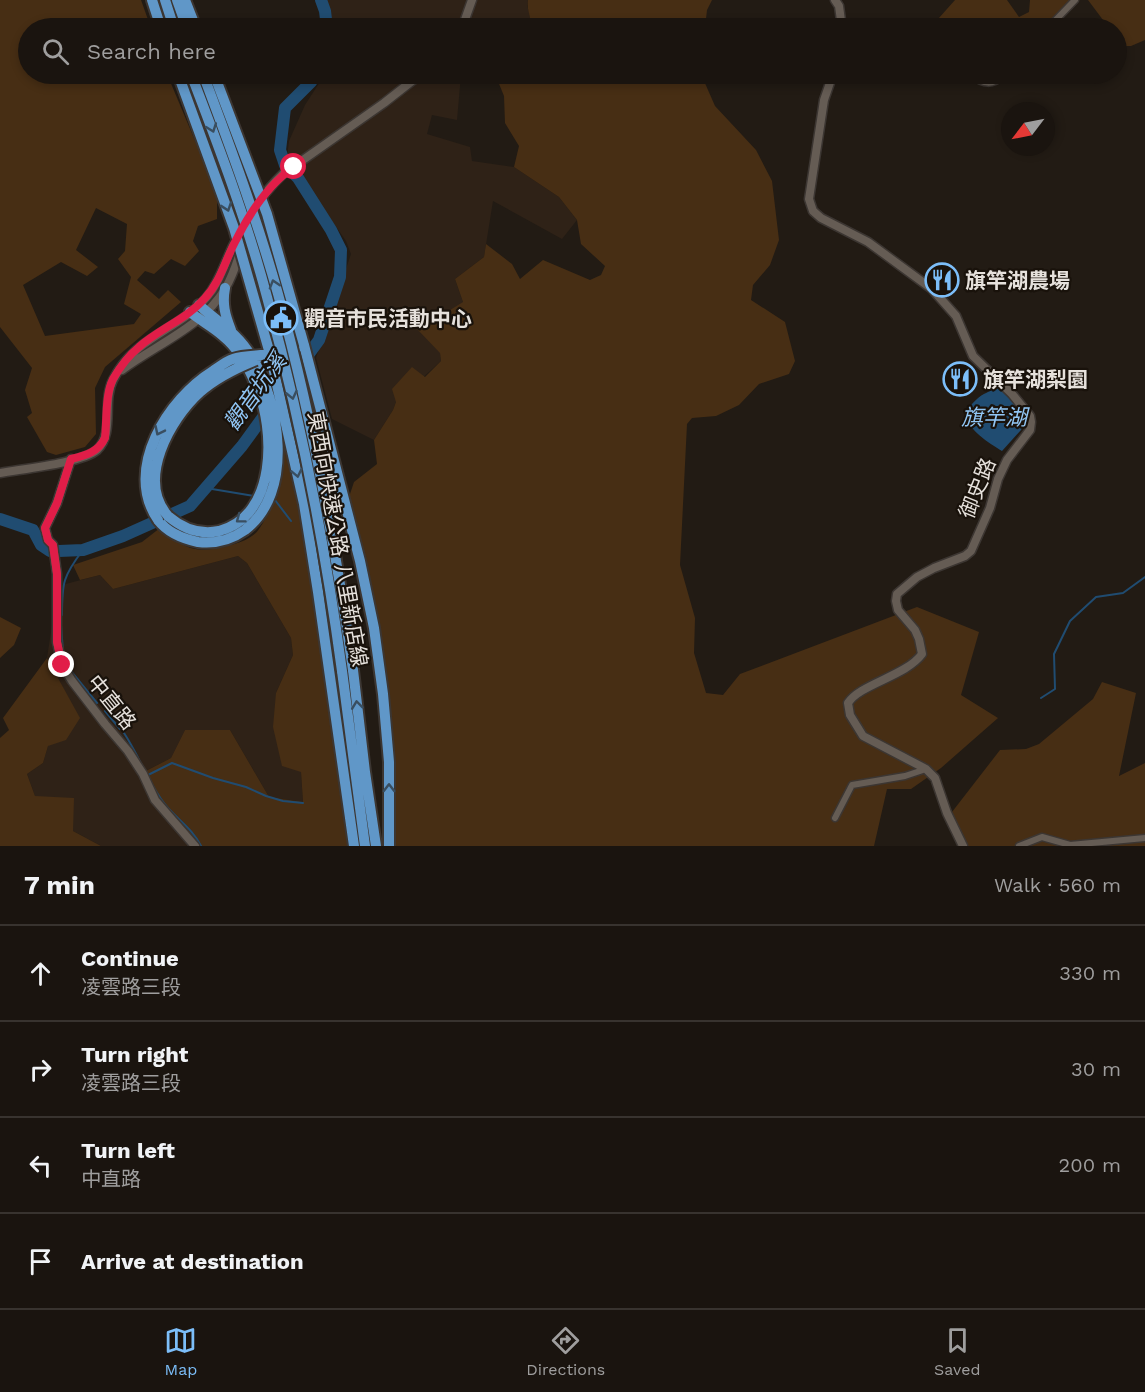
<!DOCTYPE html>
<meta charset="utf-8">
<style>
:root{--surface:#1a140f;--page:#231d18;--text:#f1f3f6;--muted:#9f9e9e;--line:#38332f;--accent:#7cbef9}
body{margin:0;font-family:"Work Sans","Noto Sans TC",sans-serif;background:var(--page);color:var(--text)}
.compass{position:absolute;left:1001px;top:102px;width:54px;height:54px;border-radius:50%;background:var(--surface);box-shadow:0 3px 9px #0003;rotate:238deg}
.stop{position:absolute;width:18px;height:18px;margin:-14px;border:4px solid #e11d48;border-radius:50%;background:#fff}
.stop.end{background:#e11d48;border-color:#fff;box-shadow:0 2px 6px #0008}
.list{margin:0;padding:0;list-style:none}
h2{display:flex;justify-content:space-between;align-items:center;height:78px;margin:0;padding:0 24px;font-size:26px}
h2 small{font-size:20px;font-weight:400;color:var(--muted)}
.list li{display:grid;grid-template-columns:39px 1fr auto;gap:18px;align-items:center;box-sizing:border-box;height:96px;padding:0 24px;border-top:2px solid var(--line)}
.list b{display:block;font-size:22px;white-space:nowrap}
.list p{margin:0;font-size:20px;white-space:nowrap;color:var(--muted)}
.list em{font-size:20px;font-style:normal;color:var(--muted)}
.icon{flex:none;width:33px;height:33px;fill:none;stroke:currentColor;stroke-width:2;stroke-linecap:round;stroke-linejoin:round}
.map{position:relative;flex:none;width:1145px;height:846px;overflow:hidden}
.search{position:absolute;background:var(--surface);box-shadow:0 3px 9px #0003;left:18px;right:18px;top:18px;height:66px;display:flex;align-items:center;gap:15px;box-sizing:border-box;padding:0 21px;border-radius:33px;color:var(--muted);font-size:22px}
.sheet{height:462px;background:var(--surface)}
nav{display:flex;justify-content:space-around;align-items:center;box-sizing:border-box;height:84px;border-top:2px solid var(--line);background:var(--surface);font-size:16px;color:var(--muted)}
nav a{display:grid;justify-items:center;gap:3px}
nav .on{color:var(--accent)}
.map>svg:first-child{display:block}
</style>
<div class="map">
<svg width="1145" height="846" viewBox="0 0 1145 846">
<rect width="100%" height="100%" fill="#221b14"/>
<path fill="#2f2217" d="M 322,0 L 528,0 L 527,6 L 532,18 L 529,28 L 333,28 Z
M 325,74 L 468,74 L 461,75 L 457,120 L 432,115 L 427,134 L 470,147 L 472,161 L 514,167 L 559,197 L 577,220 L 562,239 L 493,201 L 484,257 L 455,279 L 463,302 L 440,353 L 441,361 L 396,402 L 393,410 L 374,440 L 332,419 L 316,358 L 351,254 L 346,241 L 287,157 L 289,141 L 305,105 Z
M 238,556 L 247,563 L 291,638 L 293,655 L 276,693 L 301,772 L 303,802 L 269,797 L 230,730 L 185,730 L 171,758 L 142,773 L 192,846 L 101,846 L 73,831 L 35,796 L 27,774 L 43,763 L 48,746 L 79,718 L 47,658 L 58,586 L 100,575 L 113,589 Z"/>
<path fill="#472e14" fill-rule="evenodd" d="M 0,0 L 141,0 L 151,28 L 28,28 L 28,74 L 167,74 L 217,193 L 217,219 L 198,226 L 193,241 L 199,251 L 185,266 L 171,259 L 154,274 L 145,271 L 137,280 L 159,299 L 168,290 L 181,302 L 105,367 L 95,388 L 96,434 L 85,447 L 56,455 L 47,452 L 27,417 L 32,413 L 25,390 L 32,368 L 0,327 ZM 96,208 L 127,224 L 125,251 L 118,259 L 131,277 L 124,304 L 141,314 L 134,324 L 45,336 L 23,285 L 61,262 L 87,276 L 98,267 L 76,250 Z
M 528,0 L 712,0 L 707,10 L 705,28 L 529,28 C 533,16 526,12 528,0 Z
M 955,0 L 1007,0 L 1019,17 L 1029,12 L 1030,0 L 1078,0 L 1050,28 L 930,28 Z
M 1088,0 L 1145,0 L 1145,40 L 1131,46 L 1121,46 L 1117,39 L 1116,28 L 1109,28 Z
M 495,74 L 701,74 L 715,106 L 756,150 L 772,181 L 779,240 L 770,265 L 753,285 L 751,300 L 785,322 L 795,361 L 789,374 L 759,384 L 739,405 L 716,416 L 692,418 L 687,424 L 680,565 L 695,618 L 694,653 L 706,693 L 723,695 L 740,674 L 917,607 L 979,632 L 961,695 L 998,718 L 941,768 L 911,789 L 887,789 L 874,846 L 394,846 L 381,637 L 348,500 L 354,482 L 377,464 L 374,440 L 393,410 L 396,402 L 392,389 L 412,367 L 425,377 L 441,361 L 440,353 L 418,330 L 463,302 L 455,279 L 484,257 L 486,244 L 512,264 L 520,279 L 543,260 L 590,280 L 601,275 L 605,266 L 581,244 L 577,220 L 559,197 L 514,167 L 519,146 L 505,123 L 504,96 Z
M 291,443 L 324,651 L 339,787 L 348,846 L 192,846 L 161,812 L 142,773 L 171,758 L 185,730 L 230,730 L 269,797 L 303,802 L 301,772 L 282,766 L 273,727 L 276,693 L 293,655 L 291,638 L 247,563 L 238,556 L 113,589 L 100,575 L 80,580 L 73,565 L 142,542 L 160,528 C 185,547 191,554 223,547 C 235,544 252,540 259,529 C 276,505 279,473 284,444 Z
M 0,617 L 21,628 L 14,645 L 0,658 Z
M 47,658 L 80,718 L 66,740 L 48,746 L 43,763 L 27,774 L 35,796 L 74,798 L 73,831 L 101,846 L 0,846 L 0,738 L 9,730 L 3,718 Z
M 1102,682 L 1136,693 L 1119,776 L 1145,763 L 1145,846 L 966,846 L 952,812 L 1000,750 L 1026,749 L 1039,744 L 1093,699 Z"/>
<path fill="#204c71" d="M 997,387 L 1004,391 L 1023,416 L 1024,423 L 1021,430 L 1002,451 C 985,440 951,421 977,399 C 982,394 991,391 997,387 Z"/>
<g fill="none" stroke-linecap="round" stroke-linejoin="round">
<path stroke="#204c71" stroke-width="2" d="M 206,488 L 254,496
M 272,499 L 275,500 L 291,521
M 62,615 C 62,583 63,576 83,550
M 61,625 L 63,652
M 64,657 L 70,670 L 97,703
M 1041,698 L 1055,689 L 1054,654 L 1070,621 L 1096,597 L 1123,593 L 1145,577
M 105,711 L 120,729
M 124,733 C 138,754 147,779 161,799 C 173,817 192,827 201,846
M 148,775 L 172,763 L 213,778 L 246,787 L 266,796 L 283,801 L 303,803"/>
<path stroke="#204c71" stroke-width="12" d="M 321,0 L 325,11 L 327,28
M 0,519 L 33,530 L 41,545 L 50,551
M 59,551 L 83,550 L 123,536 L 190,506 L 242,446 L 319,340 L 340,277 L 341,250 L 331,230 L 298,178 L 285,165 L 280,150 L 285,108 L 311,82 L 316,74"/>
<g stroke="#3c3632" stroke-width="9">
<path id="street" d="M 1048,28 L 1075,0
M 968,74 C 985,85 991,86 1007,74
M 835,818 L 852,785 L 905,776 L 926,769
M 1019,846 L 1042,837 L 1070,845 L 1145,838"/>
</g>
<g stroke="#3c3632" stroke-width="11">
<path id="secondary" d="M 835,0 L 839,6 L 842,28
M 462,28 L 472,0
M 833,74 L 824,100 L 809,199 L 813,211 L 821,218 L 868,242 L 932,289 L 956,316 L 973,356 L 1012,394 L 1030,416 L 1031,422 L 1030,430 L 1007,460 L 998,479 L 990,508 L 971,551 L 965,556 L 934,568 L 917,577 L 897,594 L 896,601 L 898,610 L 915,630 L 919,639 L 922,654 C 906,676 860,684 848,703 L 850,715 L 863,736 L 926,769 L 935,778 L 947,813 L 963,846
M 122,370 C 157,344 202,327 225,289 C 236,271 241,248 248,228
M 71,459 L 57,503 L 45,528 L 48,540 L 53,545 L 57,574 L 57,642 L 62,665 L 72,681 L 105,724 L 128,751 L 143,774 L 155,800 L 195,846
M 0,473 C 21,469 82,463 97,450 C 115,433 102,401 113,380 C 135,336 178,331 207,297 C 220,282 225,262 234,244 C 246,219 263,193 283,174 L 384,103 L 421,74"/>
</g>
<g stroke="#3c3632" stroke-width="14">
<path id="highway" d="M 152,0 L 161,28
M 165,0 L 174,28
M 177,0 L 187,28
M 185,0 L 196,28
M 225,288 C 222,304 225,315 231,330
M 168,516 C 182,528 200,535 219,531 C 277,516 276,430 256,385 C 249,368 238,348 223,336 C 213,327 201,321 190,312
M 158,520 C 167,532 184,539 198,542 C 215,544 231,540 245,530 C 295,492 280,402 251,356 C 238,334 218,322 199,305
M 353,670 L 365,772 L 376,846
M 342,671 L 365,846
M 354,846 L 318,592 L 304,504 L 270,354 L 304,345 L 360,561 L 374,628 L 383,694 L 389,762 L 389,846"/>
</g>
<use href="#street" stroke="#655c54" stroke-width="6"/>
<use href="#secondary" stroke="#655c54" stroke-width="8"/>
<use href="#highway" stroke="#6097c8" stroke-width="10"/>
<g stroke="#3c3632" stroke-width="14" stroke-linecap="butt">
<path id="highway-bridge" d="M 178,74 L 234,228 L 270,354
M 191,74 C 219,147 247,221 267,297 C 301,420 325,545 342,671
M 203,74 C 230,146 257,219 278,294 C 312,417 335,543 353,670
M 214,74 L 267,214 L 304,345
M 168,516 C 136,480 170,419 200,392 C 216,378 236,368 256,360
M 158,520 C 123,469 168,399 213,371 C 219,367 226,361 233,359 C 244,355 259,356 270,354"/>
</g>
<use href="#highway-bridge" stroke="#6097c8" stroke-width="10"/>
</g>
<defs><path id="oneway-chevron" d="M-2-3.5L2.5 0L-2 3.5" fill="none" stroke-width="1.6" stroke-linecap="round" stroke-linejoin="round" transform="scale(1.5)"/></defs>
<g stroke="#394e60">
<use href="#oneway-chevron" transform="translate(212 128) rotate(70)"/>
<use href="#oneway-chevron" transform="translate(227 207) rotate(71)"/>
<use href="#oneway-chevron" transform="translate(274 284) rotate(-107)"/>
<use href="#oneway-chevron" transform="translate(292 395) rotate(77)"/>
<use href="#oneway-chevron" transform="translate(159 431) rotate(116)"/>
<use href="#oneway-chevron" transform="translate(297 473) rotate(78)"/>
<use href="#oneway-chevron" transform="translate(240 519) rotate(143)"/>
<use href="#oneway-chevron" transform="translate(357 705) rotate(-97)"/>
<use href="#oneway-chevron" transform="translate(389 788) rotate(-90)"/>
</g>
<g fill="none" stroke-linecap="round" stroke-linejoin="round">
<path stroke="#e11d48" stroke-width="8" d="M 62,665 L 57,642 L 57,574 L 53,545 L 48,540 L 45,528 L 57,503 L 71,459 C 87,455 98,452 105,438 C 107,420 105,395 113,379 C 120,367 128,356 139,347 C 159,329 187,319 205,298 C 220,282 225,261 235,242 C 249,214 267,185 294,167"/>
</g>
<defs>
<g id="restaurant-ring" transform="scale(1.725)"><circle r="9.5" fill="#19120b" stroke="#7cbef9" stroke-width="1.5"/><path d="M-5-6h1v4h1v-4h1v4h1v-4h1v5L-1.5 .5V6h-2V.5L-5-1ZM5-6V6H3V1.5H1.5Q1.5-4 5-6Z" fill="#7cbef9"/></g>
<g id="civic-ring" transform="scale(1.725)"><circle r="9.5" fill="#19120b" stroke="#7cbef9" stroke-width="1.5"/><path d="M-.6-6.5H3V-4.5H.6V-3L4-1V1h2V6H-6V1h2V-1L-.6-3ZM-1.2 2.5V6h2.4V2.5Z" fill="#7cbef9"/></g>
</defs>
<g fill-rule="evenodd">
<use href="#restaurant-ring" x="942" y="280"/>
<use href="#civic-ring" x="281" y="318"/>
<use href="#restaurant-ring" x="960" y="379"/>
</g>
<g text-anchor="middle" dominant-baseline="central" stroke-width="4.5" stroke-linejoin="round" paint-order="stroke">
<g font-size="21" font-weight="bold" fill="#e6e1dc" stroke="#19120b" text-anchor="start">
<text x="965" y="280">旗竿湖農場</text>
<text x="304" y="318">觀音市民活動中心</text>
<text x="983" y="379">旗竿湖梨園</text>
</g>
<g font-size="21" fill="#e6e1dc" stroke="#19120b">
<text transform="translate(977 488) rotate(-68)">御史路</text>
<text transform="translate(338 539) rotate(80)">東西向快速公路 八里新店線</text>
<text transform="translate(112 702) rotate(51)">中直路</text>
</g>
<g font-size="22" font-style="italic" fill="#91c6f5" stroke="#19120b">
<text transform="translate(255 392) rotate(-54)">觀音坑溪</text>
<text x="994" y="417">旗竿湖</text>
</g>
</g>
</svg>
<svg class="compass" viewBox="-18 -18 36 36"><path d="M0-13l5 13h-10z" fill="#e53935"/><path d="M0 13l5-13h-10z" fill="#9f9e9e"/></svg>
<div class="stop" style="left:294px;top:167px"></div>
<div class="stop end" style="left:62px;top:665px"></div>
<div class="search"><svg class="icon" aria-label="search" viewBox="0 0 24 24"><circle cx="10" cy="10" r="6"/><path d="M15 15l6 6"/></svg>Search here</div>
</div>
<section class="sheet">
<h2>7 min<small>Walk · 560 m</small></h2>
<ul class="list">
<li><svg class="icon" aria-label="ahead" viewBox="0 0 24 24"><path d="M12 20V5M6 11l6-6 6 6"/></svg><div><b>Continue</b><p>凌雲路三段</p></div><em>330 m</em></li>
<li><svg class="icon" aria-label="right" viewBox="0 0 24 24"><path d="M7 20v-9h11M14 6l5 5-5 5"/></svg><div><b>Turn right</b><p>凌雲路三段</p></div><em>30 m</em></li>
<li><svg class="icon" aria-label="left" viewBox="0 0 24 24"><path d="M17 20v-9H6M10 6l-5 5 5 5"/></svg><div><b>Turn left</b><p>中直路</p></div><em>200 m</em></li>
<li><svg class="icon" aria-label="arrive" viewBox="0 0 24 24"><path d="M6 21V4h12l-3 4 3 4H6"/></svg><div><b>Arrive at destination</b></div></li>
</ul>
</section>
<nav>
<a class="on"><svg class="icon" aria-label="map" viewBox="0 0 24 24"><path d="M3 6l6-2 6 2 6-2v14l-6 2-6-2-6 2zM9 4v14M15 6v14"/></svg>Map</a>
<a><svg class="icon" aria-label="directions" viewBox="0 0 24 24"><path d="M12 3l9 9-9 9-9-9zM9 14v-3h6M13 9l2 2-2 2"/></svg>Directions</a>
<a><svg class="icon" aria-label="saved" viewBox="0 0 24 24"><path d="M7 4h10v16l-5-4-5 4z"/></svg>Saved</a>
</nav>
